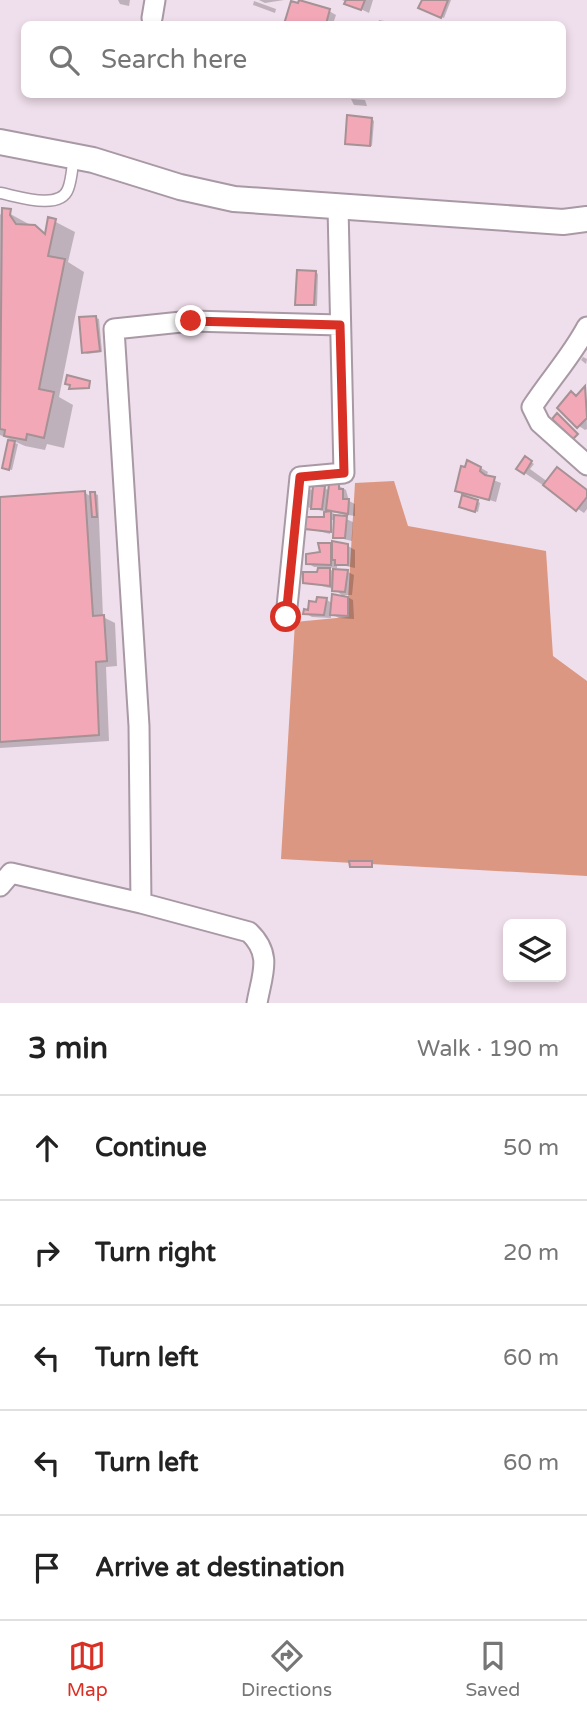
<!DOCTYPE html>
<meta charset="utf-8">
<style>
:root{--surface:#fff;--page:#f6f6f6;--text:#222;--muted:#767676;--line:#e0e0e0;--accent:#d93025}
body{margin:0;font-family:"Varela Round",sans-serif;background:var(--page);color:var(--text)}
.controls{position:absolute;right:21px;bottom:21px;display:grid;overflow:hidden;border-radius:10px;box-shadow:0 4px 10px #0003}
.controls button{width:63px;height:63px;display:grid;place-items:center;padding:0;border:0;border-bottom:2px solid var(--line);background:var(--surface);color:var(--text);font:35px sans-serif}
.stop{position:absolute;width:21px;height:21px;margin:-16px;border:5px solid #d93025;border-radius:50%;background:#fff}
.stop.end{background:#d93025;border-color:#fff;box-shadow:0 2px 7px #0008}
.list{margin:0;padding:0;list-style:none}
h2{display:flex;justify-content:space-between;align-items:center;height:91px;margin:0;padding:0 28px;font-size:30px}
h2 small{font-size:23px;font-weight:400;color:var(--muted)}
.list li{display:grid;grid-template-columns:46px 1fr auto;gap:21px;align-items:center;box-sizing:border-box;height:105px;padding:0 28px;border-top:2px solid var(--line)}
.list b{display:block;font-size:26px;white-space:nowrap}
.list em{font-size:23px;font-style:normal;color:var(--muted)}
.icon{flex:none;width:38px;height:38px;fill:none;stroke:currentColor;stroke-width:2;stroke-linecap:round;stroke-linejoin:round}
.map{position:relative;flex:none;width:587px;height:1003px;overflow:hidden}
.search{position:absolute;background:var(--surface);box-shadow:0 4px 10px #0003;left:21px;right:21px;top:21px;height:77px;display:flex;align-items:center;gap:18px;box-sizing:border-box;padding:0 24px;border-radius:10px;color:var(--muted);font-size:26px}
.sheet{height:616px;background:var(--surface)}
nav{display:flex;justify-content:space-around;align-items:center;box-sizing:border-box;height:98px;border-top:2px solid var(--line);background:var(--surface);font-size:19px;color:var(--muted)}
nav a{display:grid;justify-items:center;gap:4px}
nav .on{color:var(--accent)}
.map>svg:first-child{display:block}
</style>
<div class="map">
<svg width="587" height="1003" viewBox="0 0 587 1003">
<rect width="100%" height="100%" fill="#efdeeb"/>
<path fill="#db9781" d="M 394,481 L 408,526 L 546,551 L 553,656 L 587,681 L 587,876 L 281,859 L 295,622 L 347,617 L 355,483 Z"/>
<path fill="#0003" d="M 118,0 L 130,0 L 129,6 L 120,4 Z
M 259,0 L 284,0 L 265,3 Z
M 342,0 L 373,0 L 369,13 Z
M 424,0 L 451,0 L 444,18 L 421,8 Z
M 254,1 L 276,9 L 275,13 L 253,5 Z
M 329,11 L 336,15 L 333,24 L 286,24 Z
M 379,20 L 390,22 L 394,24 L 367,24 L 368,21 L 378,23 Z
M 351,99 L 365,100 L 367,106 L 354,105 Z
M 372,119 L 374,121 L 372,146 L 347,143 Z
M 3,210 L 47,234 L 50,219 L 75,232 L 68,262 L 84,272 L 59,397 L 73,405 L 64,448 L 47,444 L 45,450 L 25,446 L 0,435 L 0,215 Z
M 315,272 L 318,274 L 317,306 L 300,305 L 297,304 Z
M 96,318 L 99,319 L 102,352 L 87,354 L 84,352 Z
M 583,357 L 587,359 L 586,364 L 581,360 Z
M 586,388 L 587,429 L 585,430 L 579,426 L 577,397 Z
M 9,442 L 18,444 L 12,470 L 7,469 Z
M 525,458 L 534,464 L 530,469 L 548,482 L 587,492 L 587,509 L 584,513 L 519,469 Z
M 481,468 L 488,472 L 486,477 L 501,483 L 496,502 L 457,490 L 466,469 Z
M 339,486 L 346,490 L 349,501 L 355,504 L 355,516 L 330,512 L 353,522 L 352,541 L 335,537 L 333,520 L 330,520 L 330,534 L 306,528 L 326,519 L 326,512 L 307,507 L 309,490 L 324,488 L 330,491 Z
M 85,493 L 92,497 L 95,494 L 98,495 L 103,617 L 115,623 L 117,666 L 106,667 L 109,741 L 0,748 L 0,498 Z
M 477,501 L 480,503 L 478,512 L 463,508 Z
M 330,545 L 348,546 L 355,550 L 355,568 L 337,564 L 337,568 L 314,567 L 308,563 Z
M 327,570 L 348,572 L 354,575 L 352,595 L 344,595 L 353,600 L 354,619 L 339,618 L 331,614 L 331,618 L 312,617 L 305,613 L 309,612 L 310,602 L 327,600 L 333,604 L 334,595 L 343,596 L 334,589 L 305,582 L 305,573 Z"/>
<path fill="#f2a8b7" stroke="#a69194" stroke-width="2" d="M 299,0 L 330,9 L 326,24 L 284,24 L 291,1 L 298,3 Z
M 346,0 L 365,0 L 361,10 L 344,4 Z
M 422,0 L 448,0 L 441,18 L 418,8 Z
M 347,115 L 372,118 L 370,146 L 345,144 Z
M 2,208 L 11,209 L 10,215 L 16,224 L 35,225 L 45,234 L 48,217 L 56,219 L 48,256 L 65,259 L 39,389 L 54,392 L 44,438 L 27,434 L 26,440 L 4,436 L 5,430 L 0,429 Z
M 297,270 L 316,271 L 314,305 L 295,305 Z
M 96,316 L 100,351 L 82,353 L 79,317 Z
M 67,375 L 90,381 L 89,388 L 69,389 L 70,385 L 65,384 Z
M 585,386 L 587,418 L 577,428 L 557,408 L 571,391 L 576,396 Z
M 557,413 L 578,434 L 573,439 L 552,419 Z
M 8,440 L 15,441 L 9,470 L 2,468 Z
M 525,456 L 532,461 L 524,474 L 516,469 Z
M 467,460 L 481,467 L 480,471 L 485,475 L 495,477 L 489,500 L 455,491 L 461,466 L 465,467 Z
M 557,467 L 587,490 L 587,497 L 576,511 L 543,485 Z
M 329,484 L 339,484 L 339,489 L 343,489 L 343,499 L 349,499 L 348,514 L 326,510 Z
M 313,486 L 325,486 L 322,509 L 311,509 Z
M 85,491 L 93,616 L 104,615 L 107,661 L 96,662 L 99,735 L 0,742 L 0,497 Z
M 90,492 L 95,492 L 97,517 L 92,517 Z
M 462,495 L 478,500 L 475,512 L 459,507 Z
M 331,511 L 331,532 L 305,529 L 305,517 L 324,517 L 324,512 Z
M 334,515 L 347,516 L 345,538 L 333,538 Z
M 332,541 L 348,544 L 348,565 L 335,565 L 335,560 L 332,560 Z
M 318,543 L 331,543 L 331,565 L 306,564 L 306,554 L 320,552 Z
M 318,568 L 330,568 L 330,586 L 303,583 L 303,572 L 317,572 Z
M 333,569 L 348,570 L 345,592 L 332,591 Z
M 332,594 L 348,597 L 348,616 L 330,615 Z
M 317,597 L 327,598 L 324,615 L 303,614 L 304,609 L 308,610 L 309,601 L 316,602 Z
M 349,861 L 372,861 L 372,867 L 350,867 Z"/>
<g fill="none" stroke-linecap="round" stroke-linejoin="round">
<g stroke="#a999a5" stroke-width="13">
<path id="service" d="M 0,193 C 17,196 60,211 68,189 C 72,179 72,167 74,156"/>
</g>
<g stroke="#a999a5" stroke-width="23">
<path id="minor" d="M 152,18 L 155,0
M 587,327 C 571,357 551,378 532,407 L 540,423 L 587,465
M 286,617 L 300,477 L 344,473 L 338,207
M 0,886 L 11,873 L 141,903
M 257,1003 C 262,974 273,955 249,932 L 141,903 L 139,726 L 114,329 L 191,321 L 340,325"/>
</g>
<g stroke="#a999a5" stroke-width="28">
<path id="tertiary" d="M 0,142 L 93,160 L 180,187 L 234,199 L 563,222 L 587,219"/>
</g>
<use href="#service" stroke="#fff" stroke-width="10"/>
<use href="#minor" stroke="#fff" stroke-width="19"/>
<use href="#tertiary" stroke="#fff" stroke-width="24"/>
</g>
<g fill="none" stroke-linecap="round" stroke-linejoin="round">
<path stroke="#d93025" stroke-width="9" d="M 191,321 L 340,325 L 344,473 L 300,477 L 286,617"/>
</g>
</svg>
<div class="controls">
<button><svg class="icon" aria-label="layers" viewBox="0 0 24 24"><path d="M12 4l9 5-9 5-9-5zM3 14l9 5 9-5"/></svg></button>
</div>
<div class="stop" style="left:286px;top:617px"></div>
<div class="stop end" style="left:191px;top:321px"></div>
<div class="search"><svg class="icon" aria-label="search" viewBox="0 0 24 24"><circle cx="10" cy="10" r="6"/><path d="M15 15l6 6"/></svg>Search here</div>
</div>
<section class="sheet">
<h2>3 min<small>Walk · 190 m</small></h2>
<ul class="list">
<li><svg class="icon" aria-label="ahead" viewBox="0 0 24 24"><path d="M12 20V5M6 11l6-6 6 6"/></svg><div><b>Continue</b></div><em>50 m</em></li>
<li><svg class="icon" aria-label="right" viewBox="0 0 24 24"><path d="M7 20v-9h11M14 6l5 5-5 5"/></svg><div><b>Turn right</b></div><em>20 m</em></li>
<li><svg class="icon" aria-label="left" viewBox="0 0 24 24"><path d="M17 20v-9H6M10 6l-5 5 5 5"/></svg><div><b>Turn left</b></div><em>60 m</em></li>
<li><svg class="icon" aria-label="left" viewBox="0 0 24 24"><path d="M17 20v-9H6M10 6l-5 5 5 5"/></svg><div><b>Turn left</b></div><em>60 m</em></li>
<li><svg class="icon" aria-label="arrive" viewBox="0 0 24 24"><path d="M6 21V4h12l-3 4 3 4H6"/></svg><div><b>Arrive at destination</b></div></li>
</ul>
</section>
<nav>
<a class="on"><svg class="icon" aria-label="map" viewBox="0 0 24 24"><path d="M3 6l6-2 6 2 6-2v14l-6 2-6-2-6 2zM9 4v14M15 6v14"/></svg>Map</a>
<a><svg class="icon" aria-label="directions" viewBox="0 0 24 24"><path d="M12 3l9 9-9 9-9-9zM9 14v-3h6M13 9l2 2-2 2"/></svg>Directions</a>
<a><svg class="icon" aria-label="saved" viewBox="0 0 24 24"><path d="M7 4h10v16l-5-4-5 4z"/></svg>Saved</a>
</nav>
